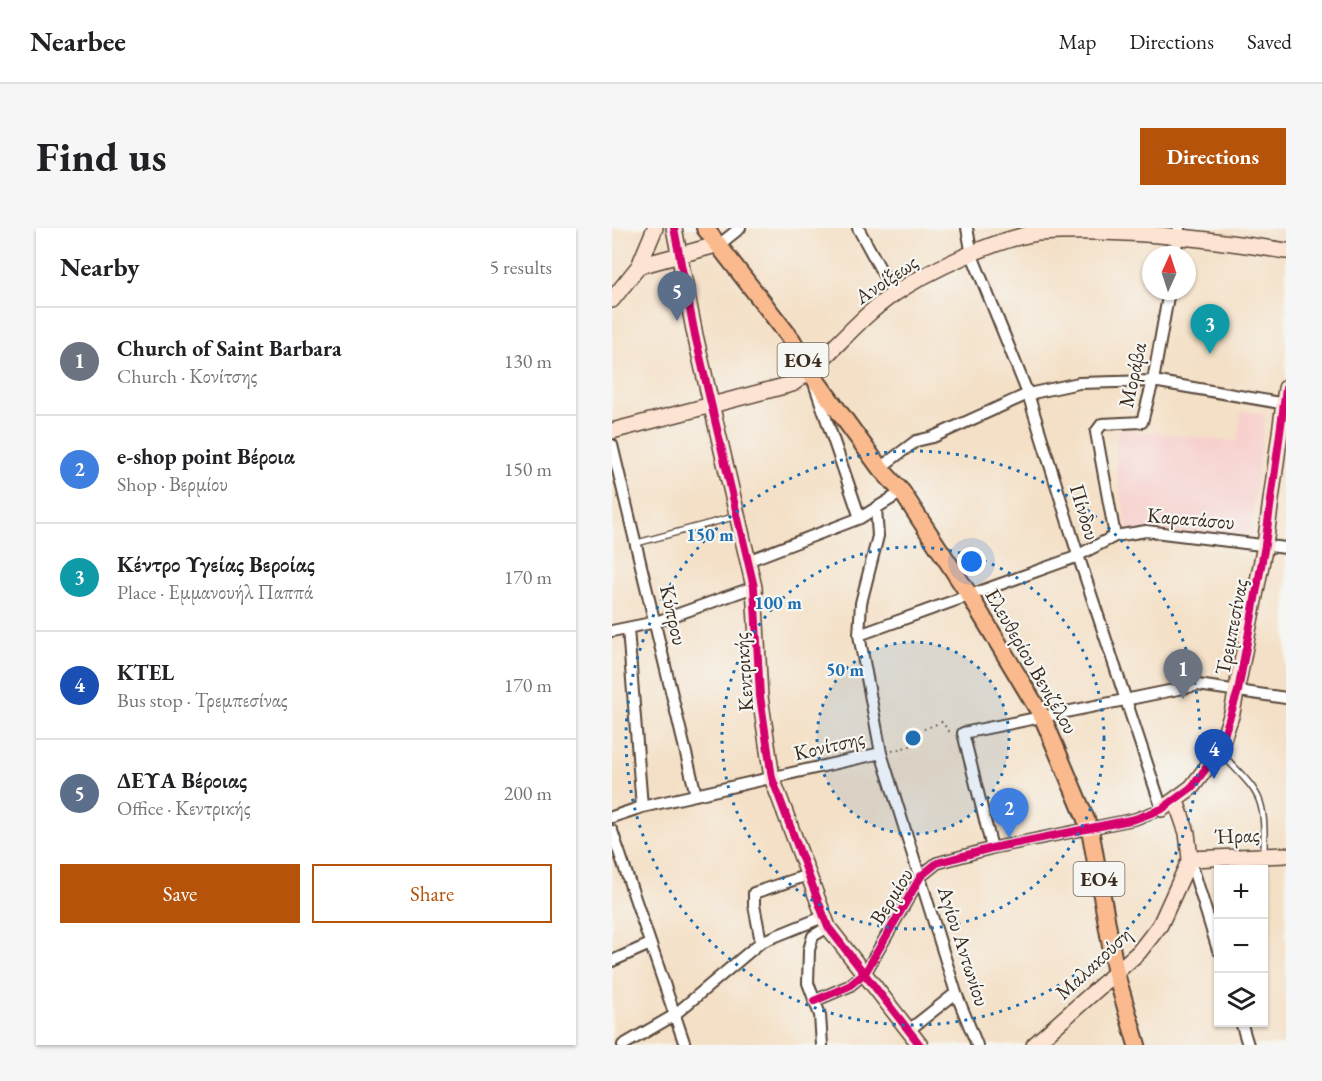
<!DOCTYPE html>
<meta charset="utf-8">
<style>
:root{--surface:#fff;--page:#f6f6f6;--text:#202124;--muted:#757577;--line:#e0e0e0;--accent:#b45309}
body{margin:0;font-family:"EB Garamond",serif;background:var(--page);color:var(--text)}
.controls{position:absolute;right:18px;bottom:18px;display:grid;overflow:hidden;border-radius:0px;box-shadow:0 2px 4px #0004}
.controls button{width:54px;height:54px;display:grid;place-items:center;padding:0;border:0;border-bottom:2px solid var(--line);background:var(--surface);color:var(--text);font:30px sans-serif}
.compass{position:absolute;left:530px;top:18px;width:54px;height:54px;border-radius:50%;background:var(--surface);box-shadow:0 2px 4px #0004;rotate:3deg}
.you{position:absolute;left:360px;top:334px;width:21px;height:21px;margin:-15px;border:4px solid #fff;border-radius:50%;background:#1a73e8;box-shadow:0 0 0 9px #1a73e833}
.badge{display:grid;place-items:center;width:39px;height:39px;border-radius:50%;background:var(--accent);color:#fff;font-size:20px;font-weight:700}
.pin{position:absolute;translate:-50% -50px;filter:drop-shadow(0 2px 3px #0008)}
.pin::after{content:'';position:absolute;top:32px;width:21px;height:18px;background:inherit;clip-path:polygon(0 0,100% 0,50% 100%)}
.list{margin:0;padding:0;list-style:none}
h2{display:flex;justify-content:space-between;align-items:center;height:78px;margin:0;padding:0 24px;font-size:26px}
h2 small{font-size:20px;font-weight:400;color:var(--muted)}
.list li{display:grid;grid-template-columns:39px 1fr auto;gap:18px;align-items:center;box-sizing:border-box;height:108px;padding:0 24px;border-top:2px solid var(--line)}
.list b{display:block;font-size:22px;white-space:nowrap}
.list p{margin:0;font-size:20px;white-space:nowrap;color:var(--muted)}
.list em{font-size:20px;font-style:normal;color:var(--muted)}
.actions{display:flex;gap:12px;padding:18px 24px}
.actions a{flex:1;padding:14px 0;border:2px solid var(--accent);border-radius:0px;text-align:center;font-size:21px;color:var(--accent)}
.actions .main{background:var(--accent);color:#fff}
.icon{flex:none;width:33px;height:33px;fill:none;stroke:currentColor;stroke-width:2;stroke-linecap:round;stroke-linejoin:round}
.map{position:relative;flex:none;width:674px;height:817px;overflow:hidden;border-radius:0px}
header{display:flex;align-items:center;gap:36px;box-sizing:border-box;height:84px;padding:0 30px;background:var(--surface);border-bottom:2px solid var(--line)}
header strong{font-size:28px}
nav{display:flex;gap:33px;margin-inline-start:auto;font-size:21px}
.intro{display:flex;align-items:center;justify-content:space-between;box-sizing:border-box;height:144px;padding:0 36px}
h1{margin:0;font-size:42px}
.button{padding:15px 27px;border-radius:0px;background:var(--accent);color:#fff;font-size:21px;font-weight:700}
main{display:flex;gap:36px;padding:0 36px}
aside{flex:1;background:var(--surface);border-radius:0px;box-shadow:0 2px 4px #0004}
.map>svg:first-child{display:block}
</style>
<header>
<strong>Nearbee</strong>
<nav><a>Map</a><a>Directions</a><a>Saved</a></nav>
</header>
<div class="intro"><h1>Find us</h1><a class="button">Directions</a></div>
<main>
<aside>
<h2>Nearby<small>5 results</small></h2>
<ul class="list">
<li><span class="badge" style="background:#6b7280">1</span><div><b>Church of Saint Barbara</b><p>Church · Κονίτσης</p></div><em>130 m</em></li>
<li><span class="badge" style="background:#3f7fe0">2</span><div><b>e-shop point Βέροια</b><p>Shop · Βερμίου</p></div><em>150 m</em></li>
<li><span class="badge" style="background:#0f9aa8">3</span><div><b>Κέντρο Υγείας Βεροίας</b><p>Place · Εμμανουήλ Παππά</p></div><em>170 m</em></li>
<li><span class="badge" style="background:#1a4fb4">4</span><div><b>KTEL</b><p>Bus stop · Τρεμπεσίνας</p></div><em>170 m</em></li>
<li><span class="badge" style="background:#5c6f8a">5</span><div><b>ΔΕΥΑ Βέροιας</b><p>Office · Κεντρικής</p></div><em>200 m</em></li>
</ul>
<div class="actions"><a class="main">Save</a><a>Share</a></div>
</aside>
<div class="map">
<svg width="674" height="817" viewBox="0 0 674 817">
<rect width="100%" height="100%" fill="#f6f6f2"/>
<filter id="ink" filterUnits="userSpaceOnUse"><feTurbulence type="fractalNoise" baseFrequency=".0167" numOctaves="2"/><feDisplacementMap in="SourceGraphic" scale="12" xChannelSelector="R" yChannelSelector="G"/><feConvolveMatrix kernelMatrix="1 2 1 2 8 2 1 2 1" color-interpolation-filters="sRGB"/></filter>
<filter id="wash" filterUnits="userSpaceOnUse"><feTurbulence type="fractalNoise" baseFrequency=".008" numOctaves="4" result="noise"/><feDisplacementMap in="SourceGraphic" scale="24" xChannelSelector="R" yChannelSelector="G"/><feGaussianBlur stdDeviation="1.35" result="paint"/><feColorMatrix in="noise" values="0 0 0 0 0 0 0 0 0 0 0 0 0 0 0 0 0 1.4 0 .05"/><feComposite in="paint" operator="in"/></filter>
<g filter="url(#wash)">
<rect width="100%" height="100%" fill="#f4e0c6"/>
<path fill="#f7d0cd" d="M 629,183 L 653,186 L 637,312 L 516,302 L 504,241 L 505,205 L 511,201 L 625,214 Z"/>
</g>
<g filter="url(#ink)">
<g fill="none" stroke-linecap="round" stroke-linejoin="round">
<g stroke="#574537" stroke-width="8">
<path id="lane" d="M 25,315 L 125,288
M 608,524 C 649,568 653,565 652,626"/>
</g>
<g stroke="#574537" stroke-width="14">
<path id="street" d="M 246,0 L 282,66
M 108,16 L 128,0
M 563,27 L 567,0
M 202,155 L 248,290
M 0,217 L 84,567
M 268,240 L 304,213 L 321,209 L 416,166 L 467,155 L 541,153 L 674,176
M 264,280 L 266,308 L 249,375 L 247,407 L 269,525 L 344,765 L 365,817
M 503,308 L 484,204 L 490,196 L 530,194 L 541,153 L 557,63
M 138,332 L 248,290 L 290,264
M 16,401 L 30,579
M 0,403 L 44,394 L 142,359
M 247,407 L 461,330 L 503,308 L 534,303 L 674,320
M 0,589 L 30,579 L 269,525
M 0,603 L 73,817
M 380,620 L 351,505 L 586,457 L 674,470
M 578,631 L 606,722
M 149,714 L 142,677 L 142,665 L 196,647
M 0,733 L 38,716
M 202,773 L 237,758 L 253,745 L 309,648 L 325,635 L 380,620 L 523,591 L 550,581 L 466,327 L 416,166 L 360,27 L 355,0
M 629,794 L 636,817
M 297,802 L 344,765
M 11,817 L 61,788 L 149,714 L 211,689
M 210,817 L 208,787 L 196,755 L 197,722 L 201,708 L 216,699"/>
</g>
<g stroke="#574537" stroke-width="18">
<path id="secondary" d="M 62,0 L 83,107 L 142,359 L 148,468 L 160,550 L 216,699 L 308,817
M 27,38 L 108,16
M 0,72 L 27,38 L 43,0
M 0,203 L 180,156 C 218,130 244,91 282,66 C 316,43 384,11 425,5 C 508,0 592,10 674,23
M 550,581 L 580,559 L 607,523 L 620,485 L 653,317 L 674,160
M 578,631 L 674,627
M 422,817 L 527,724 L 548,697 L 578,631 L 575,605 L 564,573"/>
</g>
<g stroke="#574537" stroke-width="20">
<path id="primary" d="M 93,0 L 180,112 L 198,144 L 268,240 L 290,264 L 358,368 L 431,490 L 478,601 L 504,746 L 525,817"/>
</g>
<path stroke="#574537" stroke-width="2" stroke-dasharray="1.5 4.5" stroke-linecap="butt" d="M 280,523 L 305,516 L 302,505 L 330,494 L 340,507"/>
<use href="#lane" stroke="#fff" stroke-width="5"/>
<use href="#street" stroke="#fff" stroke-width="10"/>
<use href="#secondary" stroke="#fde3d1" stroke-width="15"/>
<use href="#primary" stroke="#fbba8d" stroke-width="16"/>
<g stroke="#f6f6f2" stroke-width="11">
<path id="cycleway" d="M 62,0 L 83,107 L 142,359 L 148,468 L 160,550 L 216,699 L 308,817
M 202,773 L 237,758 L 253,745 L 309,648 L 325,635 L 380,620 L 523,591 L 550,581 L 580,559 L 607,523 L 626,463 L 653,317 L 674,160"/>
</g>
<use href="#cycleway" stroke="#d6006c" stroke-width="8"/>
</g>
</g>
<circle cx="301" cy="510" r="96" fill="#1f6fb2" fill-opacity=".12"/>
<g fill="none" stroke="#1f6fb2" stroke-width="3" stroke-dasharray="3 6">
<circle cx="301" cy="510" r="96"/>
<circle cx="301" cy="510" r="191"/>
<circle cx="301" cy="510" r="287"/>
</g>
<g text-anchor="middle" dominant-baseline="central" stroke-width="4.5" stroke-linejoin="round" paint-order="stroke">
<g fill="#f6f6f2" stroke="#73675e" stroke-width="1.5">
<rect x="165.5" y="115" width="51" height="34" rx="4.5"/>
<rect x="461.5" y="634" width="51" height="34" rx="4.5"/>
</g>
<g font-size="20" font-weight="bold" fill="#3b2a1e">
<text x="191" y="132">ΕΟ4</text>
<text x="487" y="651">ΕΟ4</text>
</g>
<g font-size="21" fill="#3b2a1e" stroke="#f6f6f2">
<text transform="translate(274 51) rotate(-34)">Ανοίξεως</text>
<text transform="translate(520 147) rotate(-78)">Μοράβα</text>
<text transform="translate(473 284) rotate(73)">Πίνδου</text>
<text transform="translate(579 290) rotate(5)">Καρατάσου</text>
<text transform="translate(62 387) rotate(77)">Κύπρου</text>
<text transform="translate(619 399) rotate(-79)">Τρεμπεσίνας</text>
<text transform="translate(420 433) rotate(60)">Ελευθερίου Βενιζέλου</text>
<text transform="translate(131 444) rotate(-94)">Κεντρικής</text>
<text transform="translate(217 517) rotate(-13)">Κονίτσης</text>
<text transform="translate(625 607) rotate(-3)">Ήρας</text>
<text transform="translate(279 668) rotate(-58)">Βερμίου</text>
<text transform="translate(352 718) rotate(72)">Αγίου Αντωνίου</text>
<text transform="translate(481 735) rotate(-43)">Μαλακούση</text>
</g>
</g>
<circle cx="301" cy="510" r="9" fill="#1f6fb2" stroke="#f6f6f2" stroke-width="3"/>
<g font-size="18" text-anchor="middle" font-weight="bold" fill="#1f6fb2" stroke="#f6f6f2" stroke-width="4.5" stroke-linejoin="round" paint-order="stroke">
<text x="98" y="313">150 m</text>
<text x="166" y="381">100 m</text>
<text x="233" y="448">50 m</text>
</g>
</svg>
<div class="controls">
<button>+</button>
<button>−</button>
<button><svg class="icon" aria-label="layers" viewBox="0 0 24 24"><path d="M12 4l9 5-9 5-9-5zM3 14l9 5 9-5"/></svg></button>
</div>
<svg class="compass" viewBox="-18 -18 36 36"><path d="M0-13l5 13h-10z" fill="#e53935"/><path d="M0 13l5-13h-10z" fill="#757577"/></svg>
<div class="you"></div>
<div class="pin badge" style="left:571px;top:471px;background:#6b7280">1</div>
<div class="pin badge" style="left:397px;top:610px;background:#3f7fe0">2</div>
<div class="pin badge" style="left:598px;top:126px;background:#0f9aa8">3</div>
<div class="pin badge" style="left:602px;top:551px;background:#1a4fb4">4</div>
<div class="pin badge" style="left:65px;top:93px;background:#5c6f8a">5</div>
</div>
</main>
